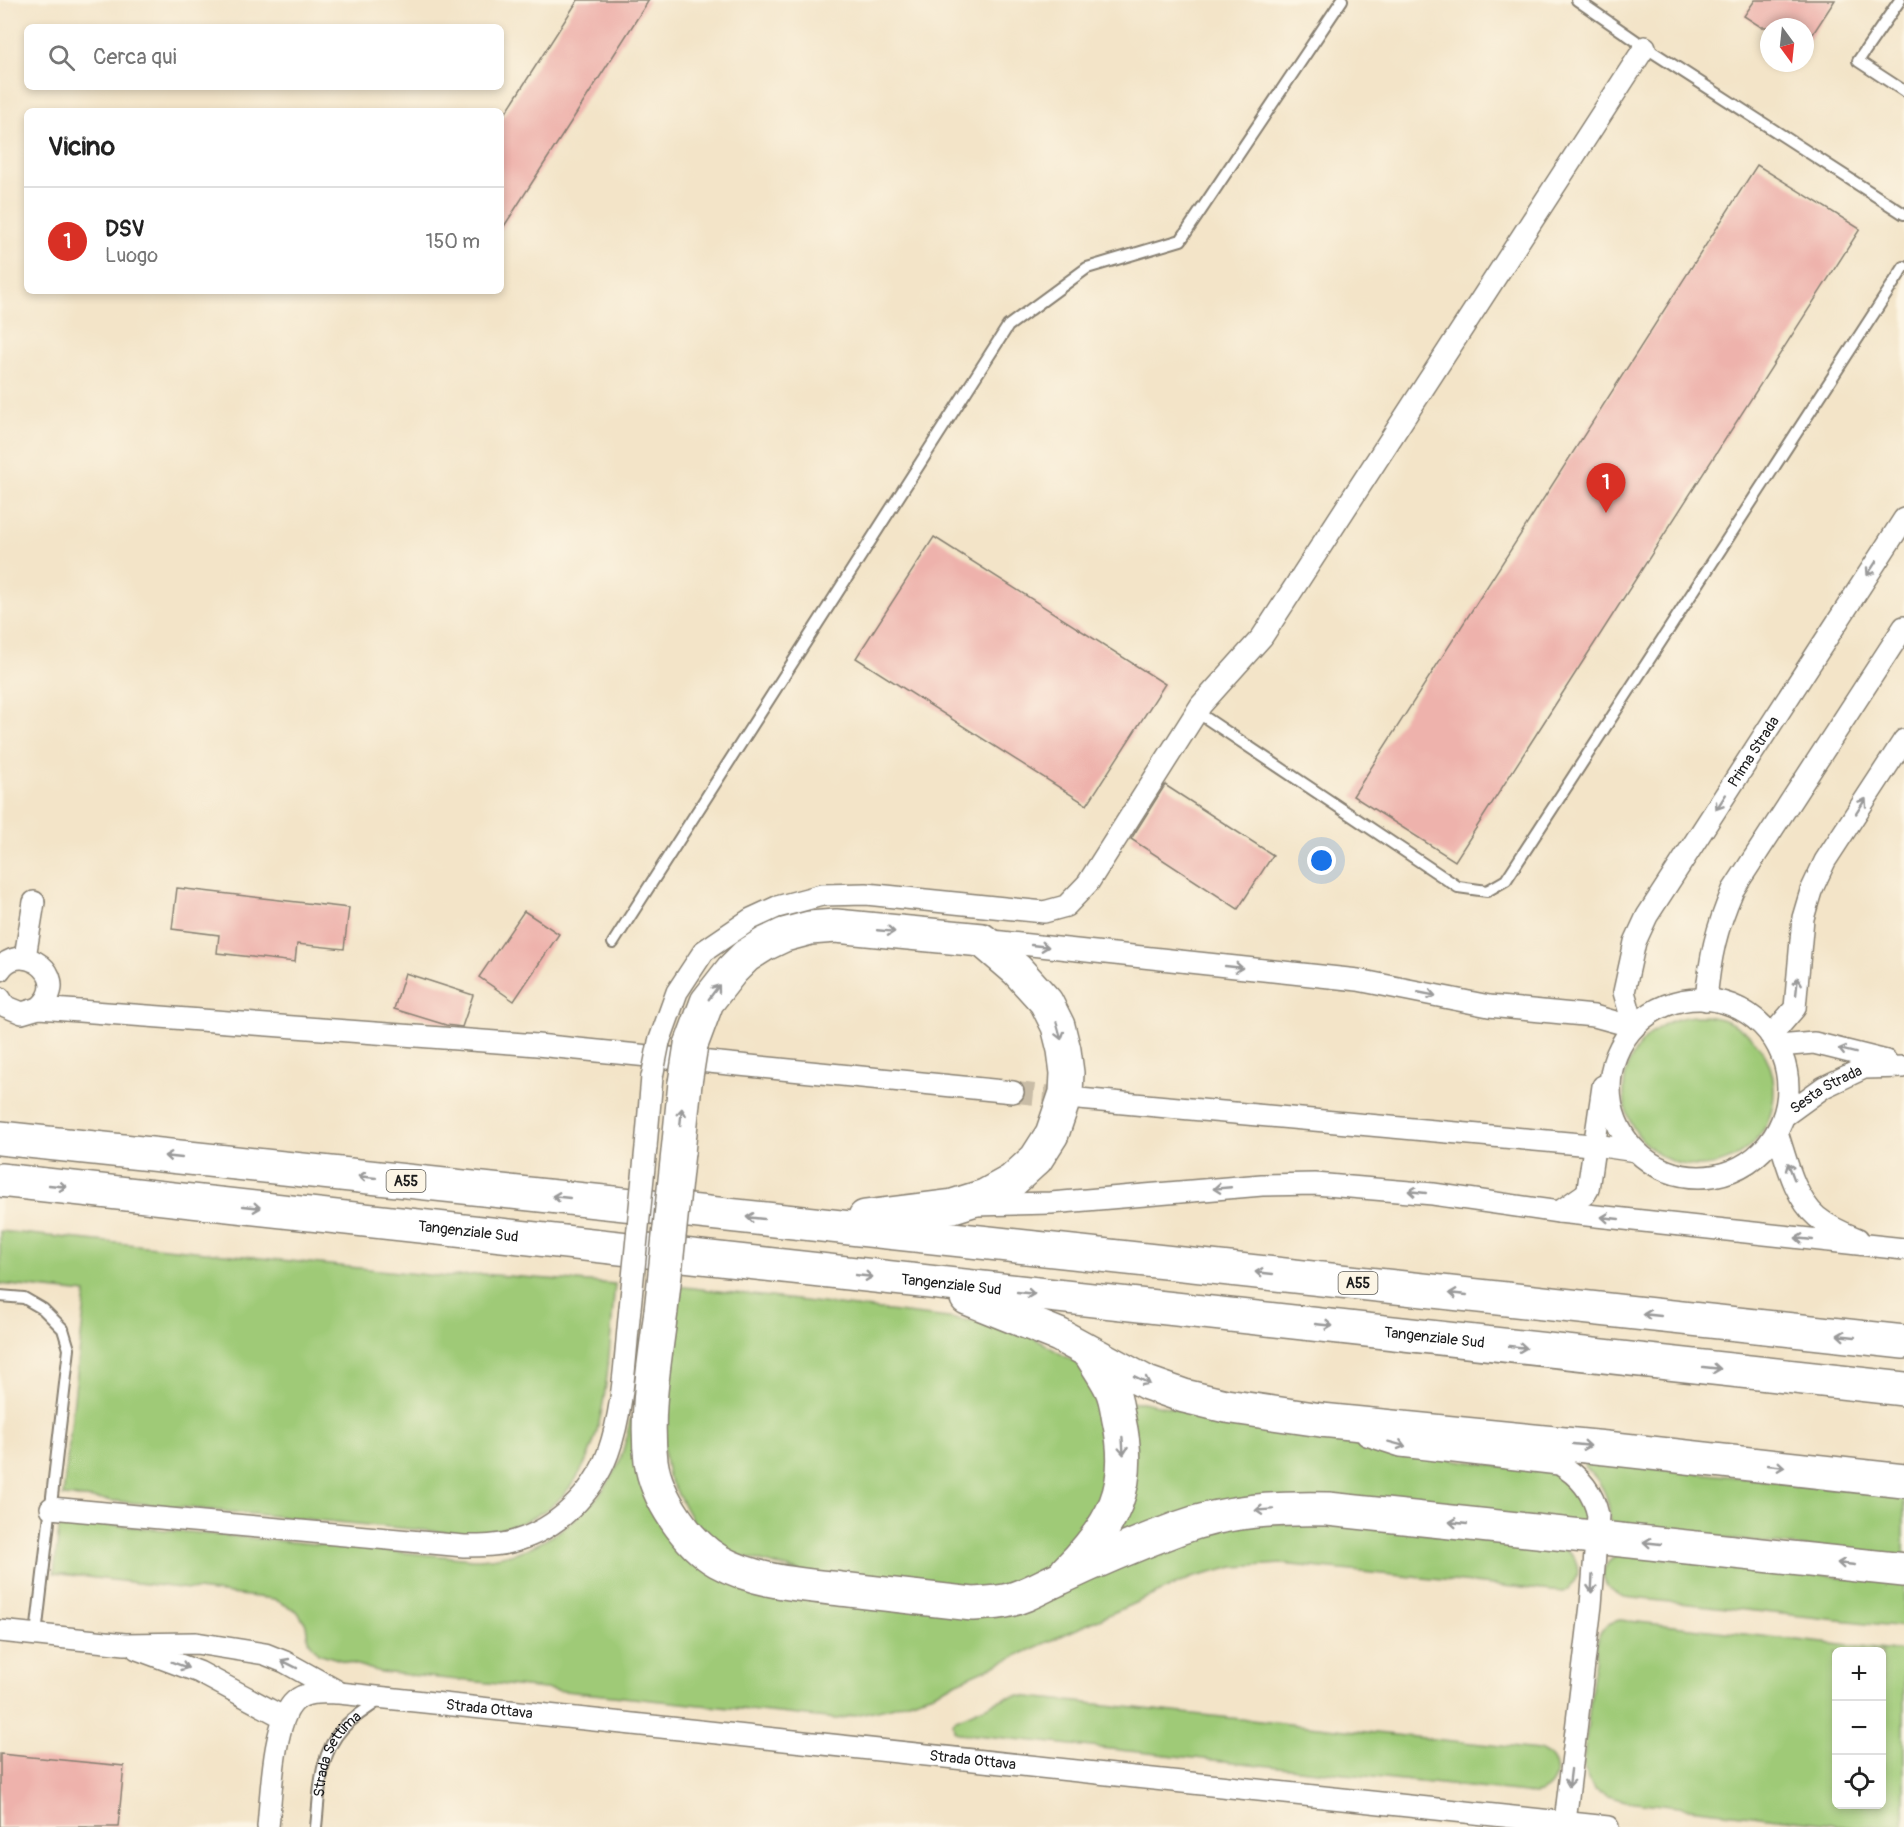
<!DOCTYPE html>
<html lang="it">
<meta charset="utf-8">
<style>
:root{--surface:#fff;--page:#f2f2f2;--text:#222;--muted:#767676;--line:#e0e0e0;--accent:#d93025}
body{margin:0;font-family:Pangolin,sans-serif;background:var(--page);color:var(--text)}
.controls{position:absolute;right:18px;bottom:18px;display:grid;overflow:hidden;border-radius:9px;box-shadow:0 3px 9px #0003}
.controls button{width:54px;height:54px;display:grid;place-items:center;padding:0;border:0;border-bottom:2px solid var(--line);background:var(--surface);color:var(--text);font:30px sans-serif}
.compass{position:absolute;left:1760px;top:18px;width:54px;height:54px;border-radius:50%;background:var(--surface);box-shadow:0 3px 9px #0003;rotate:165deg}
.you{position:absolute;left:1322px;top:861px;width:21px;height:21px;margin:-15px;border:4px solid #fff;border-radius:50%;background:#1a73e8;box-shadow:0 0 0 9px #1a73e833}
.badge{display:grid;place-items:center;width:39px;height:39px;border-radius:50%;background:var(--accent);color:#fff;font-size:20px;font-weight:700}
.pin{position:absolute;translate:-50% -50px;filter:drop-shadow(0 2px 3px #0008)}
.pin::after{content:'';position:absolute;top:32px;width:21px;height:18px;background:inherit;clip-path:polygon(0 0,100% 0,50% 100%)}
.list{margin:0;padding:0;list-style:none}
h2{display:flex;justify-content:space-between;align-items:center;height:78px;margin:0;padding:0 24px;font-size:26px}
h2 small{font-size:20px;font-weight:400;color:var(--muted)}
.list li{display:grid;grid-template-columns:39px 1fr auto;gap:18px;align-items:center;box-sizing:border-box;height:108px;padding:0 24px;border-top:2px solid var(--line)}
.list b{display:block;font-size:22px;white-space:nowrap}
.list p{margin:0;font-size:20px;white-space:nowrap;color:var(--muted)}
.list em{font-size:20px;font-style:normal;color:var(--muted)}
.icon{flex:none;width:33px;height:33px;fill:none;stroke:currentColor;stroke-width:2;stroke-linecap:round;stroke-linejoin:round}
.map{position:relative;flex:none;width:1904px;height:1827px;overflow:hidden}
.search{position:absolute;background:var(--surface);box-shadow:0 3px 9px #0003;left:24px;top:24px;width:480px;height:66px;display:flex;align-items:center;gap:15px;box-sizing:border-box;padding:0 21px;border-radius:9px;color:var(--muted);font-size:22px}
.panel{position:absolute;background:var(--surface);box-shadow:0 3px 9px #0003;left:24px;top:108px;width:480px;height:186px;border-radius:9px}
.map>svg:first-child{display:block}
</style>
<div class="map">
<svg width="1904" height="1827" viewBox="0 0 1904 1827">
<rect width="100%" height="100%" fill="#fcf5e5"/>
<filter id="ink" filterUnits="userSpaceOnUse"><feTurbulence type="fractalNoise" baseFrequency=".0167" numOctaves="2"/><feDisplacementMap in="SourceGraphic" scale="12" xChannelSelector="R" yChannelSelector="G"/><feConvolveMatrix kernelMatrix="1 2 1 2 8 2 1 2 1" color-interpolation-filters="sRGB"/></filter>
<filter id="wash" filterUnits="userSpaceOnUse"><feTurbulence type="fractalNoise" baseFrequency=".008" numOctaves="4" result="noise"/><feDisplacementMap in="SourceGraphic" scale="24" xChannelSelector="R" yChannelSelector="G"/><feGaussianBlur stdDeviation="1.35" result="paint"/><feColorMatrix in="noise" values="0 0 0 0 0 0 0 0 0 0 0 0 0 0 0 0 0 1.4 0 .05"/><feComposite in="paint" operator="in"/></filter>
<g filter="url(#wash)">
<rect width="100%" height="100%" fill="#f3e4c8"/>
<path fill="#9fca77" stroke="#5e734a" stroke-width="1.5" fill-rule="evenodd" d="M1624 1091a75 75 0 1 1 150 0a75 75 0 1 1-150 0Z
M 0,1231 L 447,1277 L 482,1274 L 615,1284 C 604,1397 613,1527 463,1534 L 63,1496 L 86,1293 L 0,1284 Z
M 676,1286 L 999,1324 L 1019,1329 L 1078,1364 L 1091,1378 L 1112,1437 L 1104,1504 L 1051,1569 L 991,1592 L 769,1569 L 733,1557 L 693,1522 L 668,1476 L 661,1432 Z
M 1129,1402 L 1142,1402 L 1168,1407 L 1398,1452 L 1560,1474 C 1577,1490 1587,1501 1586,1525 L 1328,1497 L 1108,1547 Z
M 630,1420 L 636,1420 L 673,1538 L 970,1616 L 1205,1532 L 1242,1524 L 1322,1522 L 1561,1548 C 1582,1558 1584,1581 1563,1592 L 1282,1564 L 1234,1567 L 1191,1578 L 933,1693 L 891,1707 L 837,1719 L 380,1672 L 318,1653 L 308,1640 L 306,1624 L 297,1611 L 274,1599 L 54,1573 L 60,1520 L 442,1556 C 454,1557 467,1559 479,1559 C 523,1557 562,1535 592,1503 C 602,1492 612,1479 618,1465 C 624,1451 627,1435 630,1420 Z
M 1587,1461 L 1904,1495 L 1904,1558 L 1609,1526 C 1612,1501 1603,1482 1584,1466 Z
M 1619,1554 L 1904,1583 L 1904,1627 L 1624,1597 C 1600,1588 1595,1568 1619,1554 Z
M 1620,1620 L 1904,1652 L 1904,1827 L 1858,1827 L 1626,1801 L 1608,1796 L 1594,1790 L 1583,1767 L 1597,1641 C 1600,1629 1608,1622 1620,1620 ZM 1836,1652 L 1882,1652 L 1882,1804 L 1836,1804 Z
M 1019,1696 L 1539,1750 C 1563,1759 1560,1790 1535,1794 L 958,1733 L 954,1730 L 953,1723 L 956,1719 L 1007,1697 Z"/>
<g id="blocks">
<path fill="#eeb2ac" d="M 578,0 L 649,0 L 501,231 L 501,120 Z
M 1755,0 L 1835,0 L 1805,46 L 1805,27 L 1761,27 L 1744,16 Z
M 1757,165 L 1860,229 L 1455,861 L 1353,796 Z
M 934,537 L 1165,684 L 1087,805 L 856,658 Z
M 1165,785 L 1273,855 L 1238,909 L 1131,839 Z
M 177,888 L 349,908 L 344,949 L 297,944 L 295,962 L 217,953 L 219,935 L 172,929 Z
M 524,911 L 559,934 L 514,1001 L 479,977 Z
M 405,973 L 473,995 L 462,1027 L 446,1025 L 394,1009 Z
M 0,1754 L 124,1766 L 118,1827 L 0,1827 Z"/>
</g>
</g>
<g filter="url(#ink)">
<use href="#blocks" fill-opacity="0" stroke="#888072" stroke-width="1.5"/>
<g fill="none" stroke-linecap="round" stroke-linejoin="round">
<path stroke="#c8bca6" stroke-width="21" stroke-dasharray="21 10" stroke-linecap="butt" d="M 1013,1092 L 1075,1099"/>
<g stroke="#888072" stroke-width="14">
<g id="service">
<path d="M 1577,0 L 1645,47 L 1904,214"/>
<path d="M 1900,0 L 1858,61 L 1904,91"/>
<path d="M 1197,712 L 1458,887 L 1487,891 L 1506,880 L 1904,267"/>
<path d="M 613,943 L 1008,326 L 1087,268 L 1181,240 L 1342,0"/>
<path d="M 0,1296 L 24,1298 L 43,1309 L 63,1329 L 69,1349 L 36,1635"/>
<path id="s1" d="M 316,1827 C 320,1792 318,1755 343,1728 C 353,1717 369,1708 381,1699"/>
</g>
</g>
<g stroke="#888072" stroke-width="24">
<g id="minor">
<path d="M 983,940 L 1358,980 L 1489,1006 L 1594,1016 L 1634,1027"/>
<path d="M 25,957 L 34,902"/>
<path d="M 0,970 C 17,942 63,968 48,997 C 46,1001 42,1005 39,1008"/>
<path d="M 0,998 L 5,1006 L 22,1013 L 39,1008 L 537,1045 L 1013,1092"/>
<circle cx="1699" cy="1088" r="89"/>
<path d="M 1706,1000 C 1710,957 1716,929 1733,890 L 1904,627"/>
<path id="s2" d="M 1634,1027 L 1624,992 L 1635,942 L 1647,916 L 1904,519"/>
<path d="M 1771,1036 L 1795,1008 L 1803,918 L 1811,891 L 1825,861 L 1904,740"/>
<path d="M 659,1042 L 677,992 L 704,951 L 751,919 L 777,907 L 822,895 L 866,894 L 1044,912 L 1066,906 L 1088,883 L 1201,705 L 1262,637 L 1645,47"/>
<path d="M 1778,1046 L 1814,1043 L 1886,1061"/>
<path d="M 1079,1099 L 1602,1146 L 1636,1151"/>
<path id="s3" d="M 1784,1116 L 1824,1087 L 1864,1068 L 1904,1067"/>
<path d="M 1777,1132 C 1786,1159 1794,1197 1817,1217 C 1829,1227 1843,1233 1858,1239"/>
<path d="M 646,1147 L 652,1077"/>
<path d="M 976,1205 L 1051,1203 L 1262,1185 L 1315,1184 L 1433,1194 L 1559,1212 L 1904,1249"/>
<path d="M 1559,1212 L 1585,1194 L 1588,1189 L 1603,1086"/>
<path d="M 1367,1435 L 1401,1446 L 1559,1464 C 1580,1476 1593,1492 1598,1515 L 1591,1605 L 1565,1822"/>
<path d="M 51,1508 L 464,1546 C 481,1546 498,1546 515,1541 C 557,1529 593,1494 608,1453 C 624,1409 625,1354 630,1308"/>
<path d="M 0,1631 L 125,1644 L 196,1643 L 265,1654 L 285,1662 L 337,1691"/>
<path d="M 137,1649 L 199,1672 L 283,1717"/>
<path id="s4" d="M 268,1827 C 271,1798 273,1720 295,1701 C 307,1690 325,1693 339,1693 L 1608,1827"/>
</g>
</g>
<g stroke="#888072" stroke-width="36">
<g id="motorway">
<path d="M 691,1045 L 707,1002 L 732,970 L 746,956 L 765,944 L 784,935 L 810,928 L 836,926 L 982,940 L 1017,970 L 1046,1002 L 1058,1026 L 1064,1050 L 1067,1073 L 1066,1093 L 1052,1134 L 1036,1159 L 1012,1181 L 985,1196 L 953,1206 L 865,1217"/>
<path d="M 0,1138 L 813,1224 L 1904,1342"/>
<path d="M 678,1152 L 685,1083"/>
<path id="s5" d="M 0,1180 L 1904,1389"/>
<path d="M 967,1298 L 1059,1335 L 1147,1383 L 1184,1396 L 1226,1406 L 1321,1420 L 1606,1448 L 1904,1481"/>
<path d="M 661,1311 C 655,1360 645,1412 651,1461 C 656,1497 687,1543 718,1561 C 757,1583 806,1585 850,1590 C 891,1595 932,1599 973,1604 C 983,1603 995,1603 1005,1601 C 1025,1597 1042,1586 1060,1578 C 1098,1560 1139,1543 1179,1528 C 1228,1510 1277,1508 1328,1509 L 1904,1570"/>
<path d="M 1067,1571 C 1113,1525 1134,1487 1119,1420 C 1117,1410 1116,1398 1111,1388 C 1105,1376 1097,1365 1090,1353"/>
</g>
</g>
<use href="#service" stroke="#fff" stroke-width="10"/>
<use href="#minor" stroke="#fff" stroke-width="21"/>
<use href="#motorway" stroke="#fff" stroke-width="33"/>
<g stroke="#888072" stroke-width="24" stroke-linecap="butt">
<path id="minor-bridge" d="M 652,1077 L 659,1042
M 630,1308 L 646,1147"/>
</g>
<g stroke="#888072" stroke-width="36" stroke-linecap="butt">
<path id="motorway-bridge" d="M 685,1083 L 691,1045
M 661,1311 L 678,1152"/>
</g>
<use href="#minor-bridge" stroke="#fff" stroke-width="21"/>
<use href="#motorway-bridge" stroke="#fff" stroke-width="33"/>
</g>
<defs><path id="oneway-shaft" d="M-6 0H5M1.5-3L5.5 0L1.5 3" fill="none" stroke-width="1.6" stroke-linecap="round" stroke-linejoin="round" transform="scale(1.5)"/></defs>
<g stroke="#999">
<use href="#oneway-shaft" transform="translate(1872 568) rotate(123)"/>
<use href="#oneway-shaft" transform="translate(1721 802) rotate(123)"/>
<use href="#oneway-shaft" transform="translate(1861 806) rotate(-57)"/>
<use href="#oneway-shaft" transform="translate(886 931) rotate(5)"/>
<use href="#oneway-shaft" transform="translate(1040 946) rotate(6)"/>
<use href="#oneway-shaft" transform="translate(1234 967) rotate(6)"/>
<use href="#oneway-shaft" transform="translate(1797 986) rotate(-84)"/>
<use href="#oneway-shaft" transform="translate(714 992) rotate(-54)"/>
<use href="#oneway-shaft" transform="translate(1427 994) rotate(11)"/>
<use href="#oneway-shaft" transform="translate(1059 1031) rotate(74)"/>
<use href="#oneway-shaft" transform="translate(1847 1051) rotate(-166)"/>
<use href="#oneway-shaft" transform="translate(681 1117) rotate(-84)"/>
<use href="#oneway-shaft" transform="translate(173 1157) rotate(-174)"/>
<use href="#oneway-shaft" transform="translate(1791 1171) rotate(-111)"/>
<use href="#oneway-shaft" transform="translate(367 1177) rotate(-174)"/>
<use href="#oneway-shaft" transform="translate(58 1186) rotate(6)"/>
<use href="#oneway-shaft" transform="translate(1222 1188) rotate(175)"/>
<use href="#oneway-shaft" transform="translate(1417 1192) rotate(-174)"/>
<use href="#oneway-shaft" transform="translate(561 1197) rotate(-174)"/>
<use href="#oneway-shaft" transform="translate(252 1207) rotate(6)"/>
<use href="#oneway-shaft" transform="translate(755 1218) rotate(-174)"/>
<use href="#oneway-shaft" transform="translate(1610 1218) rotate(-174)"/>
<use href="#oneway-shaft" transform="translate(1804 1239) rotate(-174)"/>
<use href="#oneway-shaft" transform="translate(1264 1273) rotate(-174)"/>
<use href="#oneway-shaft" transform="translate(864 1276) rotate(6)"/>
<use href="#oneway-shaft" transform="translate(1026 1293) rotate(6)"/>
<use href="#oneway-shaft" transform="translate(1458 1294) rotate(-174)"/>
<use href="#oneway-shaft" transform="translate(1652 1315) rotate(-174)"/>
<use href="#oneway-shaft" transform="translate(1324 1325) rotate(6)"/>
<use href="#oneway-shaft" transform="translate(1846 1336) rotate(-174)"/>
<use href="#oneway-shaft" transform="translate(1518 1347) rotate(6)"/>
<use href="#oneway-shaft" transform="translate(1712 1368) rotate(6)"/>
<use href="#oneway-shaft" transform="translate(1142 1380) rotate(26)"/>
<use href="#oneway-shaft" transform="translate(1397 1444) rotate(15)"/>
<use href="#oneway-shaft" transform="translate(1582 1445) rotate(6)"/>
<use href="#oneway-shaft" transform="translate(1123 1446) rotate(86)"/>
<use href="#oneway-shaft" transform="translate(1776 1466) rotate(6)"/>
<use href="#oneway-shaft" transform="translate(1264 1510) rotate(176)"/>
<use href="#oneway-shaft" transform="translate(1458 1523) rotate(-174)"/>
<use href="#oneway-shaft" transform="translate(1652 1543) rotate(-174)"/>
<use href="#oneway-shaft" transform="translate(1846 1564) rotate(-174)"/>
<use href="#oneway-shaft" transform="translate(1592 1584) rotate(93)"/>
<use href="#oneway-shaft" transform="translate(289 1664) rotate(-153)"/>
<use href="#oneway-shaft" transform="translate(180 1665) rotate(20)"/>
<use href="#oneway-shaft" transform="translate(1570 1778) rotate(97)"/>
</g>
</g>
<g text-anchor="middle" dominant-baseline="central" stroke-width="6" stroke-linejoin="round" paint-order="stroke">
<g fill="#fcf5e5" stroke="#5f5d58" stroke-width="1.5">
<rect x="386.5" y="1170" width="39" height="22" rx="4.5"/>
<rect x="1338.5" y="1272" width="39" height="22" rx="4.5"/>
</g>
<g font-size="14" font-weight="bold" fill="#1c1c1c">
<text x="406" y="1181">A55</text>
<text x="1358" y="1283">A55</text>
</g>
<g font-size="15" fill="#1c1c1c" stroke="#fcf5e5">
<text stroke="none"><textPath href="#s2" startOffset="312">Prima Strada</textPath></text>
<text stroke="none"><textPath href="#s3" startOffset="50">Sesta Strada</textPath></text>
<text stroke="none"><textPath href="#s5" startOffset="471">Tangenziale Sud</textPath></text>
<text stroke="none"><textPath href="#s5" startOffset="957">Tangenziale Sud</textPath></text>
<text stroke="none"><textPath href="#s5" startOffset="1443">Tangenziale Sud</textPath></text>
<text stroke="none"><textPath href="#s4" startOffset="328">Strada Ottava</textPath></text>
<text stroke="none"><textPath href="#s1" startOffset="78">Strada Settima</textPath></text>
<text stroke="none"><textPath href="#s4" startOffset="814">Strada Ottava</textPath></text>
</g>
</g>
</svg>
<div class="controls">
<button>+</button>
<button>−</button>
<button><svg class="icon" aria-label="locate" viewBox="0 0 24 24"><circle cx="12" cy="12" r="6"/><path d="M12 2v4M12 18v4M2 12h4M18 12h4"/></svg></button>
</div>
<svg class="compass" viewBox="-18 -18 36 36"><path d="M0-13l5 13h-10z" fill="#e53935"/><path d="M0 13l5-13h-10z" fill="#767676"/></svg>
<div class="you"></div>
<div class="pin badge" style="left:1606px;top:513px">1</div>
<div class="search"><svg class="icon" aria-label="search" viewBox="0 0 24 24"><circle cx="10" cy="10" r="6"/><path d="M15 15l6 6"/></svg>Cerca qui</div>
<section class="panel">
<h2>Vicino<small></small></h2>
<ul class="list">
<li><span class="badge">1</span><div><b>DSV</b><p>Luogo</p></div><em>150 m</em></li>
</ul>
</section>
</div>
